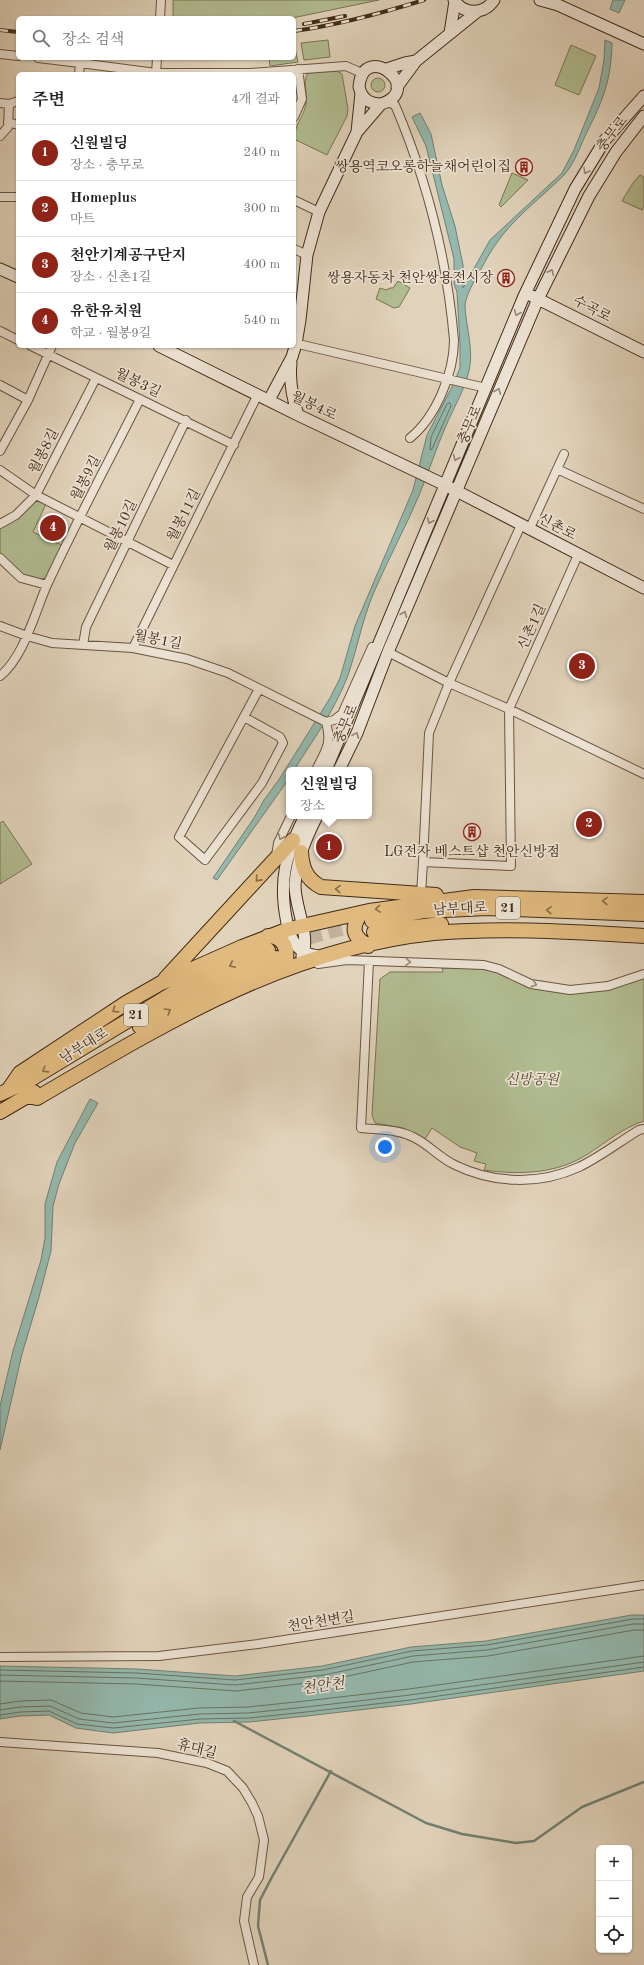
<!DOCTYPE html>
<html lang="ko">
<meta charset="utf-8">
<style>
:root{--surface:#fff;--page:#f2f2f2;--text:#222;--muted:#767676;--line:#e0e0e0;--accent:#8f2418}
body{margin:0;font-family:"Old Standard TT","Noto Serif KR",serif;background:var(--page);color:var(--text)}
.controls{position:absolute;right:12px;bottom:12px;display:grid;overflow:hidden;border-radius:6px;box-shadow:0 1px 3px #0004}
.controls button{width:36px;height:36px;display:grid;place-items:center;padding:0;border:0;border-bottom:1px solid var(--line);background:var(--surface);color:var(--text);font:20px sans-serif}
.you{position:absolute;left:385px;top:1147px;width:14px;height:14px;margin:-10px;border:3px solid #fff;border-radius:50%;background:#1a73e8;box-shadow:0 0 0 6px #1a73e833}
.badge{display:grid;place-items:center;width:26px;height:26px;border-radius:50%;background:var(--accent);color:#fff;font-size:13px;font-weight:700}
.pin{position:absolute;translate:-50% -50%;border:2px solid #fff;box-shadow:0 1px 4px #0006}
.popup{position:absolute;left:286px;top:767px;width:86px;height:52px;box-sizing:border-box;display:grid;place-content:center;border-radius:6px;background:var(--surface);filter:drop-shadow(0 1px 3px #0005);font-size:13px;white-space:nowrap;color:var(--muted)}
.popup b{font-size:15px;color:var(--text)}
.popup::after{content:'';position:absolute;left:50%;top:100%;margin-left:-8px;border:8px solid transparent;border-top-color:var(--surface)}
.list{margin:0;padding:0;list-style:none}
h2{display:flex;justify-content:space-between;align-items:center;height:52px;margin:0;padding:0 16px;font-size:17px}
h2 small{font-size:13px;font-weight:400;color:var(--muted)}
.list li{display:grid;grid-template-columns:26px 1fr auto;gap:12px;align-items:center;box-sizing:border-box;height:56px;padding:0 16px;border-top:1px solid var(--line)}
.list b{display:block;font-size:15px;white-space:nowrap}
.list p{margin:0;font-size:13px;white-space:nowrap;color:var(--muted)}
.list em{font-size:13px;font-style:normal;color:var(--muted)}
.icon{flex:none;width:22px;height:22px;fill:none;stroke:currentColor;stroke-width:2;stroke-linecap:round;stroke-linejoin:round}
.map{position:relative;flex:none;width:644px;height:1965px;overflow:hidden}
.search{position:absolute;background:var(--surface);box-shadow:0 1px 3px #0004;left:16px;top:16px;width:280px;height:44px;display:flex;align-items:center;gap:10px;box-sizing:border-box;padding:0 14px;border-radius:6px;color:var(--muted);font-size:15px}
.panel{position:absolute;background:var(--surface);box-shadow:0 1px 3px #0004;left:16px;top:72px;width:280px;height:276px;border-radius:6px}
.map>svg:first-child{display:block}
</style>
<div class="map">
<svg width="644" height="1965" viewBox="0 0 644 1965">
<rect width="100%" height="100%" fill="#e1d3bb"/>
<filter id="stains"><feTurbulence type="fractalNoise" baseFrequency=".005" numOctaves="4"/><feColorMatrix values="0 0 0 0 .2 0 0 0 0 .09 0 0 0 0 .02 0 0 0 .5 -.17"/></filter>
<radialGradient id="worn" r=".72"><stop offset=".6" stop-color="#630" stop-opacity="0"/><stop offset="1" stop-color="#630" stop-opacity=".3"/></radialGradient>
<path fill="#b1bc91" stroke="#7a7454" d="M 173,0 L 379,0 L 292,18 L 173,18 Z
M 328,40 L 330,57 L 304,60 L 301,43 Z
M 294,44 L 298,62 L 270,66 L 269,58 L 294,58 Z
M 571,45 L 596,56 L 579,95 L 555,85 Z
M 337,71 L 342,74 L 348,109 L 347,116 L 327,155 L 294,139 C 294,126 304,116 306,104 C 308,93 302,83 308,73 Z
M371 85a7 7 0 1 1 14 0a7 7 0 1 1-14 0Z
M 512,173 L 528,180 L 501,207 L 499,205 Z
M 640,175 L 644,177 L 644,206 L 642,210 L 622,201 L 633,183 Z
M 398,281 L 410,288 L 399,307 L 394,308 L 376,299 L 380,288 L 386,290 L 390,288 L 393,288 Z
M 35,498 L 46,504 L 33,532 L 64,546 L 48,577 C 26,585 15,569 0,554 L 0,526 Z
M 3,821 L 32,864 L 0,884 L 0,823 Z
M 442,968 L 481,968 L 570,993 L 600,991 L 644,978 L 644,1121 C 624,1127 605,1143 588,1154 C 557,1174 520,1175 484,1170 L 486,1164 L 474,1161 L 477,1153 L 460,1147 L 432,1128 L 425,1139 L 403,1128 L 375,1123 L 372,1115 L 380,979 L 390,972 L 443,972 Z"/>
<path fill="#94b8ad" stroke="#738071" d="M 613,0 L 625,0 L 619,13 L 610,9 Z
M 605,40 L 612,43 C 611,80 604,98 587,132 C 580,146 575,163 564,175 C 535,204 509,220 487,258 C 481,270 465,294 465,306 C 466,328 474,349 469,371 C 464,391 453,409 445,428 C 436,449 429,471 420,493 C 406,527 388,559 374,592 C 362,620 357,650 347,678 C 334,711 313,740 294,770 L 289,770 L 288,780 L 217,880 L 213,878 L 254,818 L 264,800 L 280,778 L 330,698 L 340,678 L 355,626 L 413,490 L 427,435 L 451,389 L 460,368 L 460,344 L 457,292 L 454,284 L 454,259 L 426,146 L 412,117 L 420,113 L 431,134 L 442,185 L 455,226 L 463,265 L 463,288 L 490,240 L 562,173 L 574,150 L 599,88 L 604,60 Z
M 90,1099 L 98,1103 L 75,1143 L 59,1184 L 53,1206 L 51,1251 L 39,1297 L 22,1354 L 0,1450 L 0,1406 L 13,1351 L 41,1260 L 45,1238 L 45,1204 L 57,1162 Z
M 632,1615 L 644,1615 L 644,1671 L 411,1704 L 307,1716 L 249,1722 L 200,1723 L 113,1733 L 76,1728 L 49,1715 L 20,1716 L 0,1719 L 0,1666 L 137,1669 L 235,1676 L 322,1666 L 411,1647 L 486,1641 Z"/>
<g fill="none" stroke-linecap="round" stroke-linejoin="round">
<path stroke="#6b7262" stroke-width="1" d="M 450,403 L 451,406 L 432,449 L 430,450 L 431,437 L 447,404 Z
M 0,1670 L 136,1673 L 235,1680 L 323,1670 L 412,1651 L 487,1645 L 633,1619 L 644,1619
M 0,1675 L 136,1678 L 235,1685 L 324,1675 L 413,1656 L 487,1650 L 633,1624 L 644,1624
M 0,1681 L 136,1684 L 236,1691 L 325,1681 L 413,1662 L 488,1656 L 634,1630 L 644,1630
M 0,1704 L 20,1701 L 51,1700 L 81,1713 L 113,1717 L 199,1708 L 248,1707 L 305,1701 L 409,1689 L 644,1656
M 0,1710 L 20,1707 L 50,1706 L 79,1719 L 113,1723 L 200,1714 L 248,1713 L 306,1707 L 410,1695 L 644,1662
M 0,1715 L 20,1712 L 49,1711 L 77,1724 L 113,1728 L 200,1719 L 249,1718 L 306,1712 L 410,1700 L 644,1667"/>
<path stroke="#738071" stroke-width="2.5" d="M 234,1721 L 426,1823 L 462,1834 L 516,1843 L 534,1841 L 582,1807 L 644,1782
M 268,1965 L 258,1926 L 260,1900 L 272,1877 L 331,1771"/>
<path stroke="#c1b19a" stroke-width="14" stroke-dasharray="14 7" stroke-linecap="butt" d="M 268,950 L 314,936 L 372,921"/>
<g stroke="#6a5540" stroke-width="10">
<path id="street" d="M 160,18 L 161,0
M 0,54 L 18,56
M 38,58 L 80,63
M 79,74 L 80,63 L 156,73 L 250,73 L 346,66 L 364,74
M 156,74 L 157,58
M 387,102 L 395,105 C 427,180 447,259 454,340 C 454,373 436,417 410,438
M 0,103 L 9,104
M 294,117 L 302,99 L 298,69
M 8,122 L 18,125
M 0,136 L 8,127 L 9,104 L 18,101
M 0,197 L 18,197
M 294,200 L 319,212
M 294,249 L 307,255
M 0,331 L 18,340
M 294,343 L 486,388
M 31,346 L 234,445
M 0,385 L 28,400
M 0,451 L 28,400 L 52,346
M 557,469 L 644,509
M 0,470 L 36,495 L 173,565
M 0,524 L 16,515 L 36,495 L 96,378
M 529,530 L 564,454
M 0,558 L 21,578 L 47,585
M 0,626 L 27,636 L 52,643 L 133,648 L 187,659 L 228,673 L 326,722 L 334,720 L 342,714 L 372,647
M 83,645 L 86,627 L 186,420
M 133,648 L 258,394
M 388,652 L 449,683 L 509,709 L 578,555
M 0,676 C 24,657 35,612 47,585 C 76,522 109,461 140,399
M 244,717 L 280,737 L 283,743 L 262,783 L 205,860 L 179,837 L 259,689
M 316,770 C 326,750 332,744 326,722
M 276,856 L 278,843 L 291,816
M 423,862 L 429,733 L 449,683 L 521,525
M 421,894 L 423,862 L 511,866 L 509,709 L 644,774
M 369,961 L 361,1128 C 380,1130 398,1129 415,1138 C 429,1145 440,1158 455,1165 C 494,1184 540,1185 579,1167 C 600,1157 619,1142 639,1130 L 644,1129
M 318,964 L 347,960 L 484,965 L 499,969 L 531,984 L 570,990 L 608,986 L 644,974
M 0,1657 L 159,1656 L 258,1644 L 644,1585
M 0,1742 L 158,1753 L 207,1763 L 227,1771 L 243,1788 L 252,1803 L 258,1816 L 264,1840 L 259,1877 L 247,1897 L 244,1921 L 254,1965"/>
</g>
<g stroke="#422b17" stroke-width="13">
<path id="secondary" d="M 454,0 C 464,15 484,15 494,0
M 540,0 L 558,5 L 644,44
M 450,33 L 455,1
M 387,69 L 405,63 L 416,61
M 397,87 L 416,61 L 478,11
M 357,132 L 361,93
M 0,269 L 18,277
M 532,296 L 644,352
M 159,346 L 298,415 L 445,485 L 644,588
M 291,363 C 289,382 292,397 298,415
M 269,400 L 292,357 L 296,344 L 300,320 L 307,255 L 319,212 L 357,132 L 381,104 C 427,89 363,39 359,87 C 362,99 369,104 381,104
M 326,770 L 524,296 L 575,189 L 605,140 L 644,96
M 339,770 L 357,733 L 388,652 L 538,299 L 589,196 L 616,152 L 644,116
M 305,816 C 286,854 278,880 287,923 C 290,934 293,946 304,952 C 309,955 316,955 322,957
M 302,956 C 311,937 295,908 295,886 C 296,861 306,838 317,816"/>
</g>
<g stroke="#422b17" stroke-width="16">
<path id="highway" d="M 301,852 C 302,868 306,879 321,887 L 436,895
M 361,913 C 351,928 352,936 368,946
M 372,921 L 424,911 L 487,908 L 644,914
M 374,932 L 441,924
M 268,936 C 282,936 288,947 286,960 L 278,970
M 165,979 L 293,840
M 140,1027 L 200,992 L 277,958
M 9,1089 L 20,1073 L 126,1003 L 161,983 L 242,947 L 289,929 L 369,911 L 474,897 L 644,902
M 0,1094 L 28,1081 L 185,986 L 268,950
M 27,1096 L 37,1098 C 162,1025 287,948 434,933 C 504,927 574,932 644,936
M 0,1112 L 34,1092"/>
</g>
<use href="#street" stroke="#ece2d3" stroke-width="8"/>
<use href="#secondary" stroke="#ece2d3" stroke-width="11"/>
<use href="#highway" stroke="#e0ba7e" stroke-width="14"/>
<g stroke="#422b17" stroke-width="4">
<path id="rail" d="M 304,24 L 345,16
M 0,30 L 18,32
M 294,31 C 338,25 382,13 424,0"/>
</g>
<use href="#rail" stroke="#ece2d3" stroke-width="2.5" stroke-dasharray="8" stroke-linecap="butt"/>
</g>
<defs><path id="oneway-chevron" d="M-2-3.5L2.5 0L-2 3.5" fill="none" stroke-width="1.6" stroke-linecap="round" stroke-linejoin="round"/></defs>
<g stroke="#978675">
<use href="#oneway-chevron" transform="translate(586 171) rotate(121)"/>
<use href="#oneway-chevron" transform="translate(551 272) rotate(-64)"/>
<use href="#oneway-chevron" transform="translate(517 313) rotate(113)"/>
<use href="#oneway-chevron" transform="translate(498 391) rotate(-68)"/>
<use href="#oneway-chevron" transform="translate(456 458) rotate(113)"/>
<use href="#oneway-chevron" transform="translate(430 521) rotate(113)"/>
<use href="#oneway-chevron" transform="translate(404 614) rotate(-67)"/>
<use href="#oneway-chevron" transform="translate(356 735) rotate(-66)"/>
<use href="#oneway-chevron" transform="translate(281 837) rotate(114)"/>
<use href="#oneway-chevron" transform="translate(408 962) rotate(3)"/>
<use href="#oneway-chevron" transform="translate(534 984) rotate(16)"/>
</g>
<g stroke="#896b45">
<use href="#oneway-chevron" transform="translate(258 879) rotate(132)"/>
<use href="#oneway-chevron" transform="translate(338 889) rotate(-177)"/>
<use href="#oneway-chevron" transform="translate(605 901) rotate(-178)"/>
<use href="#oneway-chevron" transform="translate(378 909) rotate(171)"/>
<use href="#oneway-chevron" transform="translate(549 910) rotate(-176)"/>
<use href="#oneway-chevron" transform="translate(232 965) rotate(155)"/>
<use href="#oneway-chevron" transform="translate(115 1010) rotate(147)"/>
<use href="#oneway-chevron" transform="translate(168 1011) rotate(-31)"/>
<use href="#oneway-chevron" transform="translate(45 1070) rotate(148)"/>
</g>
<defs>
<g id="building-ring" transform="scale(0.9)"><circle r="9.5" fill="#ece2d3" stroke="#8f2418" stroke-width="1.5"/><path d="M-4-6H4V6H1V3H-1V6H-4ZM-2.5-4.3h1.7v1.8h-1.7ZM.8-4.3h1.7v1.8H.8ZM-2.5-1h1.7V.8h-1.7ZM.8-1h1.7V.8H.8Z" fill="#8f2418"/></g>
</defs>
<g fill-rule="evenodd">
<use href="#building-ring" x="524" y="167"/>
<use href="#building-ring" x="506" y="278"/>
<use href="#building-ring" x="472" y="832"/>
</g>
<g text-anchor="middle" dominant-baseline="central" stroke-width="3.5" stroke-linejoin="round" paint-order="stroke">
<g fill="#ece2d3" stroke="#75624f" stroke-width="1">
<rect x="496" y="897" width="24" height="22" rx="3"/>
<rect x="124" y="1004" width="24" height="22" rx="3"/>
</g>
<g font-size="13" font-weight="bold" fill="#422b17">
<text x="508" y="908">21</text>
<text x="136" y="1015">21</text>
</g>
<g font-size="14" fill="#422b17" stroke="#ece2d3">
<text transform="translate(612 134) rotate(-52)">충무로</text>
<text transform="translate(592 309) rotate(27)">수곡로</text>
<text transform="translate(138 383) rotate(26)">월봉3길</text>
<text transform="translate(314 406) rotate(26)">월봉4로</text>
<text transform="translate(470 425) rotate(-67)">충무로</text>
<text transform="translate(44 451) rotate(-63)">월봉8길</text>
<text transform="translate(86 478) rotate(-63)">월봉9길</text>
<text transform="translate(184 515) rotate(-63)">월봉11길</text>
<text transform="translate(121 526) rotate(-64)">월봉10길</text>
<text transform="translate(557 527) rotate(27)">신촌로</text>
<text transform="translate(532 627) rotate(-66)">신촌1길</text>
<text transform="translate(158 640) rotate(11)">월봉1길</text>
<text transform="translate(346 724) rotate(-67)">충무로</text>
<text transform="translate(460 909) rotate(-3)">남부대로</text>
<text transform="translate(84 1046) rotate(-32)">남부대로</text>
<text transform="translate(321 1622) rotate(-9)">천안천변길</text>
<text transform="translate(197 1749) rotate(14)">휴대길</text>
</g>
<g font-size="14" fill="#422b17" stroke="#ece2d3" text-anchor="end">
<text x="511" y="167">쌍용역코오롱하늘채어린이집</text>
<text x="493" y="278">쌍용자동차 천안쌍용전시장</text>
<text x="472" y="852" text-anchor="middle">LG전자 베스트샵 천안신방점</text>
</g>
<g font-size="14" font-style="italic" fill="#58482f" stroke="#ece2d3">
<text x="532" y="1080">신방공원</text>
</g>
<g font-size="15" font-style="italic" fill="#524735" stroke="#ece2d3">
<text transform="translate(323 1687) rotate(-8)">천안천</text>
</g>
</g>
<rect width="100%" height="100%" filter="url(#stains)"/>
<rect width="100%" height="100%" fill="url(#worn)"/>
</svg>
<div class="controls">
<button>+</button>
<button>−</button>
<button><svg class="icon" aria-label="locate" viewBox="0 0 24 24"><circle cx="12" cy="12" r="6"/><path d="M12 2v4M12 18v4M2 12h4M18 12h4"/></svg></button>
</div>
<div class="you"></div>
<div class="pin badge" style="left:329px;top:847px">1</div>
<div class="popup"><b>신원빌딩</b>장소</div>
<div class="pin badge" style="left:589px;top:824px">2</div>
<div class="pin badge" style="left:582px;top:666px">3</div>
<div class="pin badge" style="left:53px;top:528px">4</div>
<div class="search"><svg class="icon" aria-label="search" viewBox="0 0 24 24"><circle cx="10" cy="10" r="6"/><path d="M15 15l6 6"/></svg>장소 검색</div>
<section class="panel">
<h2>주변<small>4개 결과</small></h2>
<ul class="list">
<li><span class="badge">1</span><div><b>신원빌딩</b><p>장소 · 충무로</p></div><em>240 m</em></li>
<li><span class="badge">2</span><div><b>Homeplus</b><p>마트</p></div><em>300 m</em></li>
<li><span class="badge">3</span><div><b>천안기계공구단지</b><p>장소 · 신촌1길</p></div><em>400 m</em></li>
<li><span class="badge">4</span><div><b>유한유치원</b><p>학교 · 월봉9길</p></div><em>540 m</em></li>
</ul>
</section>
</div>
